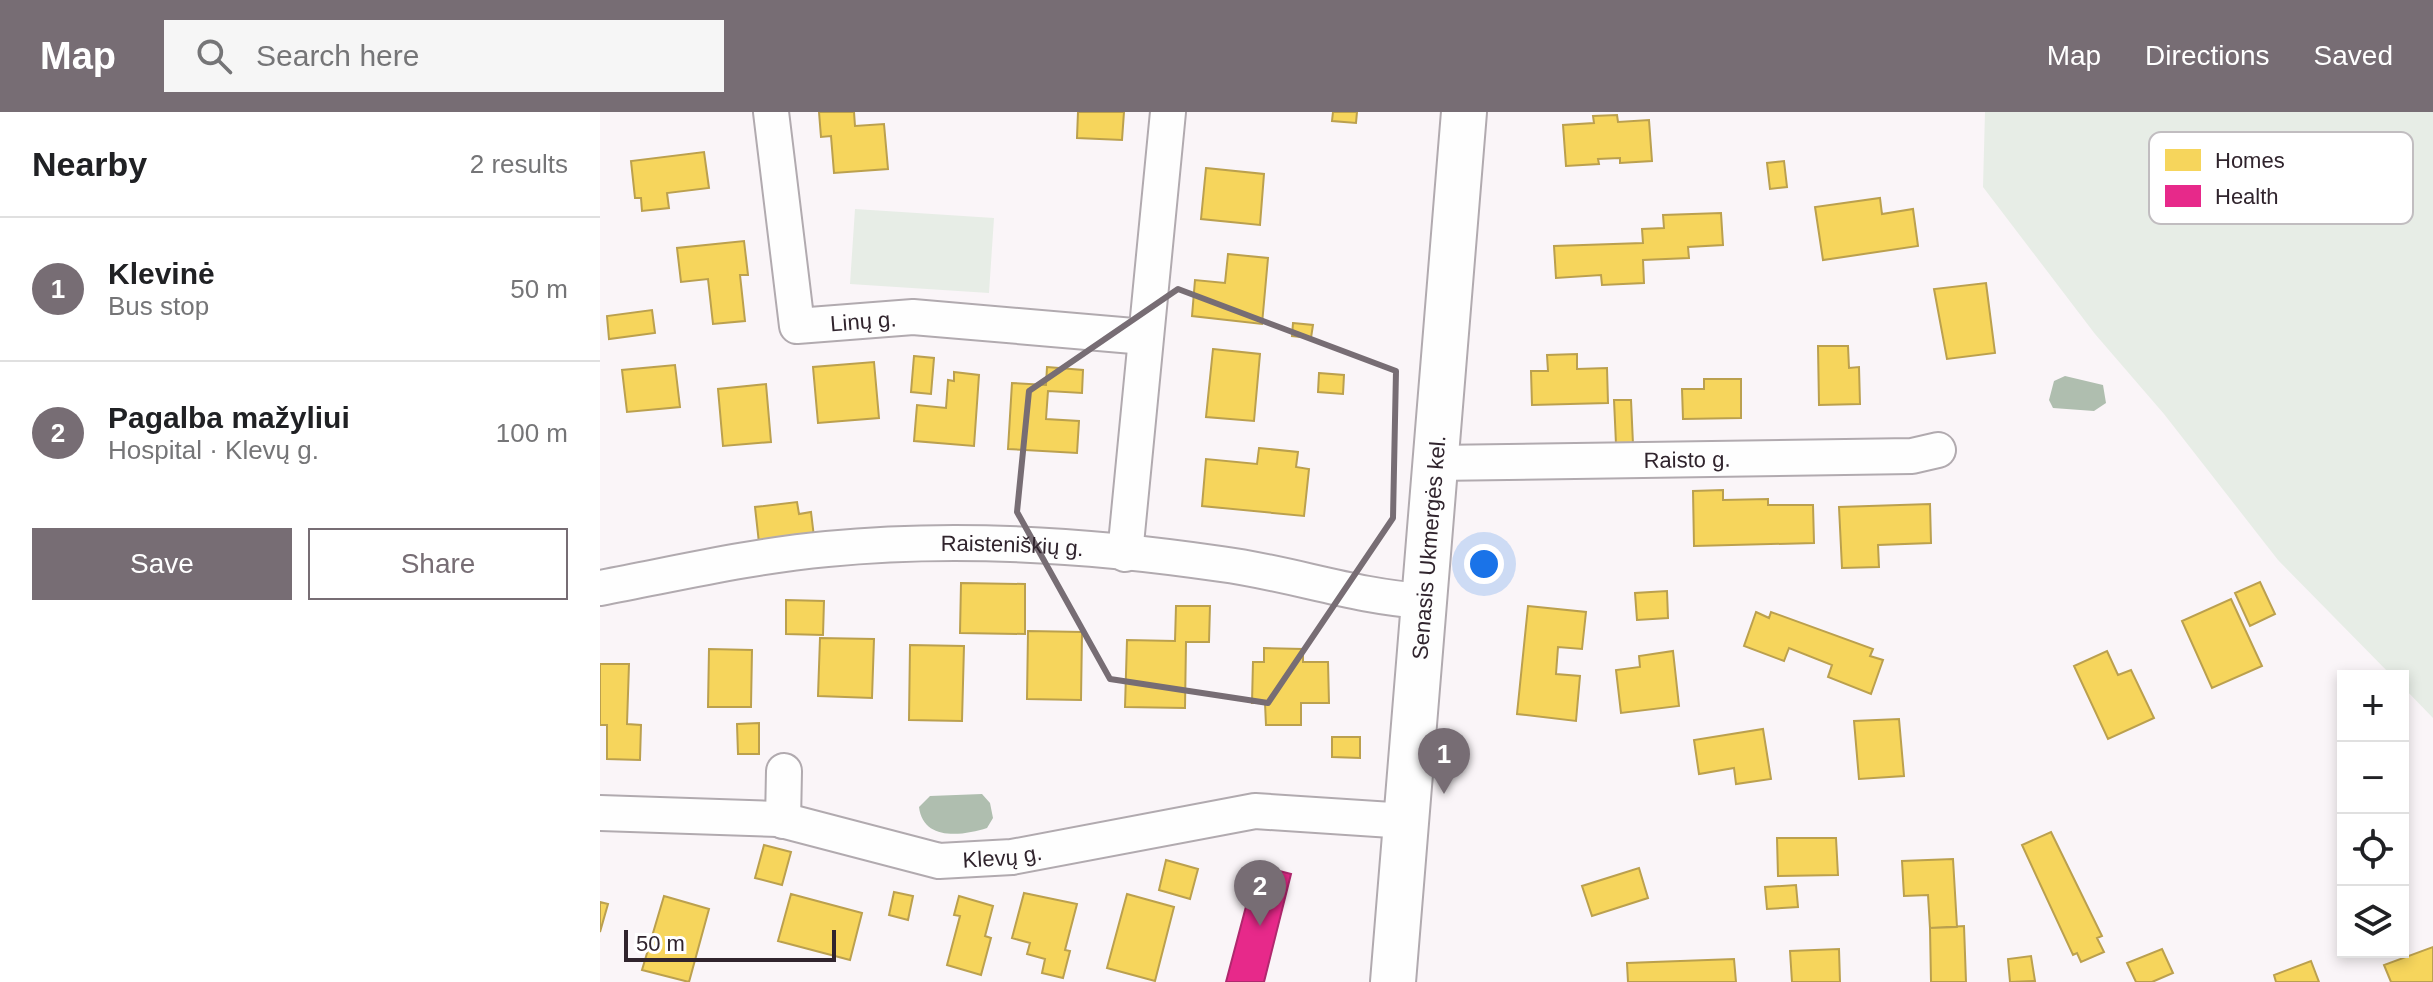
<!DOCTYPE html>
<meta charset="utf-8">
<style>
:root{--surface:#fff;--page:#f6f6f6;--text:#202124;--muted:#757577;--line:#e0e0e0;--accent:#776d74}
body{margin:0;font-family:Helvetica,sans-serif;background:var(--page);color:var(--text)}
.controls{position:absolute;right:24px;bottom:24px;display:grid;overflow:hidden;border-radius:0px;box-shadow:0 4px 12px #0003}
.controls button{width:72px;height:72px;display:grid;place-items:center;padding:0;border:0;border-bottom:2px solid var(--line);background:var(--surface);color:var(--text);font:40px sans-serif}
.scale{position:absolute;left:24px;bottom:20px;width:212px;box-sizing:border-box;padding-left:8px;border:4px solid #30242d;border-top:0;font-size:22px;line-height:28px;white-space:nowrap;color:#30242d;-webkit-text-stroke:6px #fff;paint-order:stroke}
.you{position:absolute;left:884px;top:452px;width:28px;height:28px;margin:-20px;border:6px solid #fff;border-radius:50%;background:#1a73e8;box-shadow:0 0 0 12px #1a73e833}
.badge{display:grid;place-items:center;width:52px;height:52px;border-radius:50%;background:var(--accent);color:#fff;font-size:26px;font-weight:700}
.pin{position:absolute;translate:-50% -66px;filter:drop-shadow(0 2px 4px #0008)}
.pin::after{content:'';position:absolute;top:42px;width:28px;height:24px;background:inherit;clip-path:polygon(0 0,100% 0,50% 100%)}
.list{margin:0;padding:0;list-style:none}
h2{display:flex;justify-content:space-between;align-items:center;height:104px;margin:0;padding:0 32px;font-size:34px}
h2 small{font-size:26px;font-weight:400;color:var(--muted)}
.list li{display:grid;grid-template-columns:52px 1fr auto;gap:24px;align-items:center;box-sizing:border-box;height:144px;padding:0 32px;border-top:2px solid var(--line)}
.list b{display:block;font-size:30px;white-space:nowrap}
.list p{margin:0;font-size:26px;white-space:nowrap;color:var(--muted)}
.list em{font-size:26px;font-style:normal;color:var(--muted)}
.actions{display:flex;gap:16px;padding:24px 32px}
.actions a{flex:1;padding:18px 0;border:2px solid var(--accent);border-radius:0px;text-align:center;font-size:28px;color:var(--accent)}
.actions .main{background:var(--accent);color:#fff}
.icon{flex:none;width:44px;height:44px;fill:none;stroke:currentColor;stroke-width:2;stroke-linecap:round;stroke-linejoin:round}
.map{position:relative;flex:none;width:1833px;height:870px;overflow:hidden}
header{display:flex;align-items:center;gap:48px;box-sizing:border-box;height:112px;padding:0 40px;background:var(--accent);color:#fff}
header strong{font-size:38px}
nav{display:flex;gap:44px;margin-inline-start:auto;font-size:28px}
.search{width:560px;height:72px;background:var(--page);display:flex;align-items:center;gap:20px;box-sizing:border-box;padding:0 28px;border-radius:0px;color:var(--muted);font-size:30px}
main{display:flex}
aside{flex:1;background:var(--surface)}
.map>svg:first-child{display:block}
</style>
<header>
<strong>Map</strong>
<div class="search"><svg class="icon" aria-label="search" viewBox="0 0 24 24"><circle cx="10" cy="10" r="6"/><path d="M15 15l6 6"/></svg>Search here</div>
<nav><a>Map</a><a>Directions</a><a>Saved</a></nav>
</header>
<main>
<aside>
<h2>Nearby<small>2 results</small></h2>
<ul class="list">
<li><span class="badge">1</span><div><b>Klevinė</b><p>Bus stop</p></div><em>50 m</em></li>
<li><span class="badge">2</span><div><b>Pagalba mažyliui</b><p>Hospital · Klevų g.</p></div><em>100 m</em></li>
</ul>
<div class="actions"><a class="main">Save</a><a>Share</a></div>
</aside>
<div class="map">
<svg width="1833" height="870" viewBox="0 0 1833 870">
<rect width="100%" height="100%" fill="#faf5f8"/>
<path fill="#e7ede6" d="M 1385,0 L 1833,0 L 1833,606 L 1803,575 L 1803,564 L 1792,564 L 1678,448 L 1564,302 L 1495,222 L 1383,75 Z
M 255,97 L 394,106 L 389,181 L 250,172 Z"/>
<path fill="#afbeaf" d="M 1465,264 L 1503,273 L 1506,291 L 1494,299 L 1453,296 L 1449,288 L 1454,269 Z
M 382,682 L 390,691 L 393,706 L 387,716 C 362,724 323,729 319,695 L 330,684 Z"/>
<path fill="#f6d55c" stroke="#bba04e" stroke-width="2" d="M 219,0 L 254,0 L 255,14 L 284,12 L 288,57 L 234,61 L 231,24 L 221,25 Z
M 478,0 L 524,0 L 522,28 L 477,26 Z
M 733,0 L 757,0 L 756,11 L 732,9 Z
M 1017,3 L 1018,10 L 1049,8 L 1052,49 L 1020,51 L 1020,46 L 998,47 L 999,52 L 966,54 L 963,13 L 994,11 L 993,4 Z
M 104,40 L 109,76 L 67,81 L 69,96 L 42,99 L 41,86 L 35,86 L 31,49 Z
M 1184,49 L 1187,75 L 1170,77 L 1167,51 Z
M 606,56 L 664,62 L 660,113 L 601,107 Z
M 1280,86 L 1282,102 L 1313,97 L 1318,134 L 1223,148 L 1215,95 Z
M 1121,101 L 1123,133 L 1088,135 L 1089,146 L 1043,148 L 1044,171 L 1002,173 L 1001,163 L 956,166 L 954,134 L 1043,131 L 1042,117 L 1064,116 L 1063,103 Z
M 144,129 L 148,163 L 140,163 L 145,209 L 113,212 L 108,167 L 81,170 L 77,136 Z
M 628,142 L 668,146 L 662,212 L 592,204 L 595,168 L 625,171 Z
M 1386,171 L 1395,241 L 1347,247 L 1334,177 Z
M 52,198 L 55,221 L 9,227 L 7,204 Z
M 693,211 L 713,213 L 711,226 L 692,224 Z
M 1218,234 L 1248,234 L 1249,256 L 1259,255 L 1260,292 L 1219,293 Z
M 613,237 L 660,242 L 654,309 L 606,305 Z
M 977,242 L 977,257 L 1007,256 L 1008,291 L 932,293 L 931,259 L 948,259 L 947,243 Z
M 314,244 L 334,246 L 331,282 L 311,280 Z
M 274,250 L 279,306 L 218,311 L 213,255 Z
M 75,253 L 80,295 L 27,300 L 22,258 Z
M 447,255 L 483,258 L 482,281 L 448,279 L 446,307 L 479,309 L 477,341 L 408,337 L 412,271 L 446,273 Z
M 354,260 L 379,263 L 374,334 L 314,329 L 317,293 L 346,296 L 348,268 L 354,269 Z
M 719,261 L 744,263 L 743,282 L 718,280 Z
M 1104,267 L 1141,267 L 1141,306 L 1083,307 L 1082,277 L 1104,277 Z
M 166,272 L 171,330 L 123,334 L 118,277 Z
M 1014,288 L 1031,288 L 1033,332 L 1016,332 Z
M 659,336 L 698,340 L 696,355 L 709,357 L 704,404 L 602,394 L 606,347 L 657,352 Z
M 1123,378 L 1123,388 L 1168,387 L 1168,393 L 1213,393 L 1214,431 L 1094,434 L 1093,379 Z
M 197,390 L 199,402 L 211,400 L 214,425 L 159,431 L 155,395 Z
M 1330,392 L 1331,431 L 1278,433 L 1279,455 L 1242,456 L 1239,395 Z
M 1660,470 L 1675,502 L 1650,514 L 1635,481 Z
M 361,471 L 425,472 L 425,522 L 360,521 Z
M 1067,479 L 1068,506 L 1037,508 L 1035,481 Z
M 1631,487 L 1662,554 L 1612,576 L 1582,509 Z
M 186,488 L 224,489 L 223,523 L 186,522 Z
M 576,494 L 610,494 L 609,530 L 586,530 L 585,596 L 525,595 L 527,528 L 575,529 Z
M 928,494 L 986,500 L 982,537 L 958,535 L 956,562 L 980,564 L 976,609 L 917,602 Z
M 1156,500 L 1169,506 L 1171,500 L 1273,537 L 1270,544 L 1283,548 L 1271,582 L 1228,565 L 1232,553 L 1189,536 L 1184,549 L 1144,534 Z
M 428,519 L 482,520 L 481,588 L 427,587 Z
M 220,526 L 274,527 L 272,586 L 218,584 Z
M 310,533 L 364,534 L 362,609 L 309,608 Z
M 664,536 L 703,537 L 703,550 L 728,550 L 729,591 L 701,591 L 701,613 L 666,613 L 665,591 L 652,591 L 653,550 L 664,550 Z
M 109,537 L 152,538 L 151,595 L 108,595 Z
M 1073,539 L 1079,594 L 1021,601 L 1016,558 L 1040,555 L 1039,544 Z
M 1507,539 L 1518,563 L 1531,558 L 1554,606 L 1508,627 L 1474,554 Z
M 0,552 L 29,552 L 27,612 L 41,613 L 40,648 L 7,647 L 7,613 L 0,613 Z
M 1299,607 L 1304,664 L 1259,667 L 1254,609 Z
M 159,611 L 159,642 L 138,642 L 137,612 Z
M 1163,617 L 1171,667 L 1136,672 L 1134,656 L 1099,662 L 1094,628 Z
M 732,625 L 760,625 L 760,646 L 732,645 Z
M 1451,720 L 1502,824 L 1497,826 L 1504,840 L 1481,850 L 1477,841 L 1473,843 L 1422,733 Z
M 1177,726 L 1236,726 L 1238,763 L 1178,764 Z
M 164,733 L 191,740 L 182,773 L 155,766 Z
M 1353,747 L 1357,815 L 1330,816 L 1328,783 L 1304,784 L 1302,749 Z
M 566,748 L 598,757 L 590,787 L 559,778 Z
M 1039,756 L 1048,786 L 992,804 L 982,774 Z
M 1196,773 L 1198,795 L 1167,797 L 1165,775 Z
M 294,780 L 313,784 L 308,808 L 289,803 Z
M 424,781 L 477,792 L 465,838 L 470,839 L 463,866 L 442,861 L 445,847 L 427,842 L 430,831 L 412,826 Z
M 191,782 L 262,801 L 250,848 L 178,829 Z
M 527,782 L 574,795 L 555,869 L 507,856 Z
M 64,784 L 109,797 L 89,870 L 42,858 Z
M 359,784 L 393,794 L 385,824 L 391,826 L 381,863 L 347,853 L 360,804 L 354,803 Z
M 0,790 L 8,792 L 0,820 Z
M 1364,814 L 1366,870 L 1331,870 L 1330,816 Z
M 1833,835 L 1833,870 L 1791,870 L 1784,853 Z
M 1239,837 L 1240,870 L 1192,870 L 1190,839 Z
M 1562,837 L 1573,861 L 1552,870 L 1536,870 L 1527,851 Z
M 1431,844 L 1435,869 L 1410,870 L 1408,847 Z
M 1134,847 L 1136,870 L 1028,870 L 1027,851 Z
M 1711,849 L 1719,870 L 1676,870 L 1674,863 Z"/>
<path fill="#e7298a" stroke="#b0286e" stroke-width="2" d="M 657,753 L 691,762 L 664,870 L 626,870 Z"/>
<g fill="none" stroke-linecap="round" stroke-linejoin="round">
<g stroke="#b1aaaf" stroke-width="38">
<g id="minor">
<path id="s1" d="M 171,0 L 197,214 L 313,205 L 545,225"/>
<path id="s2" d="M 835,351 L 1312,344 L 1338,338"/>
<path d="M 525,442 L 568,0"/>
<path id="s3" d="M 0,476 C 75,462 151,444 227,437 C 357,424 492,433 621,452 C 690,461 755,485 824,489"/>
<path id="s4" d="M 0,701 L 178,707 L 339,749 L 412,745 L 655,699 L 807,709"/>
<path d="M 183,709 L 184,659"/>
</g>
</g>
<g stroke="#b1aaaf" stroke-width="48">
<g id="major">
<path id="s5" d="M 793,870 L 864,0"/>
</g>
</g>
<use href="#minor" stroke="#fefefe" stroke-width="34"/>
<use href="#major" stroke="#fefefe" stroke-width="44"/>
</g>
<path fill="none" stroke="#776d74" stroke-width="6" stroke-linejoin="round" d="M 578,177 L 796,259 L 793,406 L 668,591 L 510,567 L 417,400 L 429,279 Z"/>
<g text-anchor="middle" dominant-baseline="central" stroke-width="8" stroke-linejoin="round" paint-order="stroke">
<g font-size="22" fill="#30242d" stroke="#fff">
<text stroke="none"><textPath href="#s1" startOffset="282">Linų g.</textPath></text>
<text stroke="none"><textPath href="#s2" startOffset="252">Raisto g.</textPath></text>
<text stroke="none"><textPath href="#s3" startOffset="416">Raisteniškių g.</textPath></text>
<text stroke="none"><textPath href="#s5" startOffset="436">Senasis Ukmergės kel.</textPath></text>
<text stroke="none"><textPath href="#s4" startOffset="408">Klevų g.</textPath></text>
</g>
</g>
<rect x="1549" y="20" width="264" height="92" rx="12" fill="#fff" stroke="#c1bdc0" stroke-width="2"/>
<rect x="1565" y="37" width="36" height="22" fill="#f6d55c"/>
<rect x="1565" y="73" width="36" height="22" fill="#e7298a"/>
<g font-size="22" fill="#30242d">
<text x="1615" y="56">Homes</text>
<text x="1615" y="92">Health</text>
</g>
</svg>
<div class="controls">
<button>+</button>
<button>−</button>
<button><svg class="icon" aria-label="locate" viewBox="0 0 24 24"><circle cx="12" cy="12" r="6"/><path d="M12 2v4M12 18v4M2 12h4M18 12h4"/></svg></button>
<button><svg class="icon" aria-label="layers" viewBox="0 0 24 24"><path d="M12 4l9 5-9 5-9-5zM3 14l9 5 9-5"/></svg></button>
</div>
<div class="scale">50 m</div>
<div class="you"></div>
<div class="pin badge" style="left:844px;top:682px">1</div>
<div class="pin badge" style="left:660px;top:814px">2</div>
</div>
</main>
